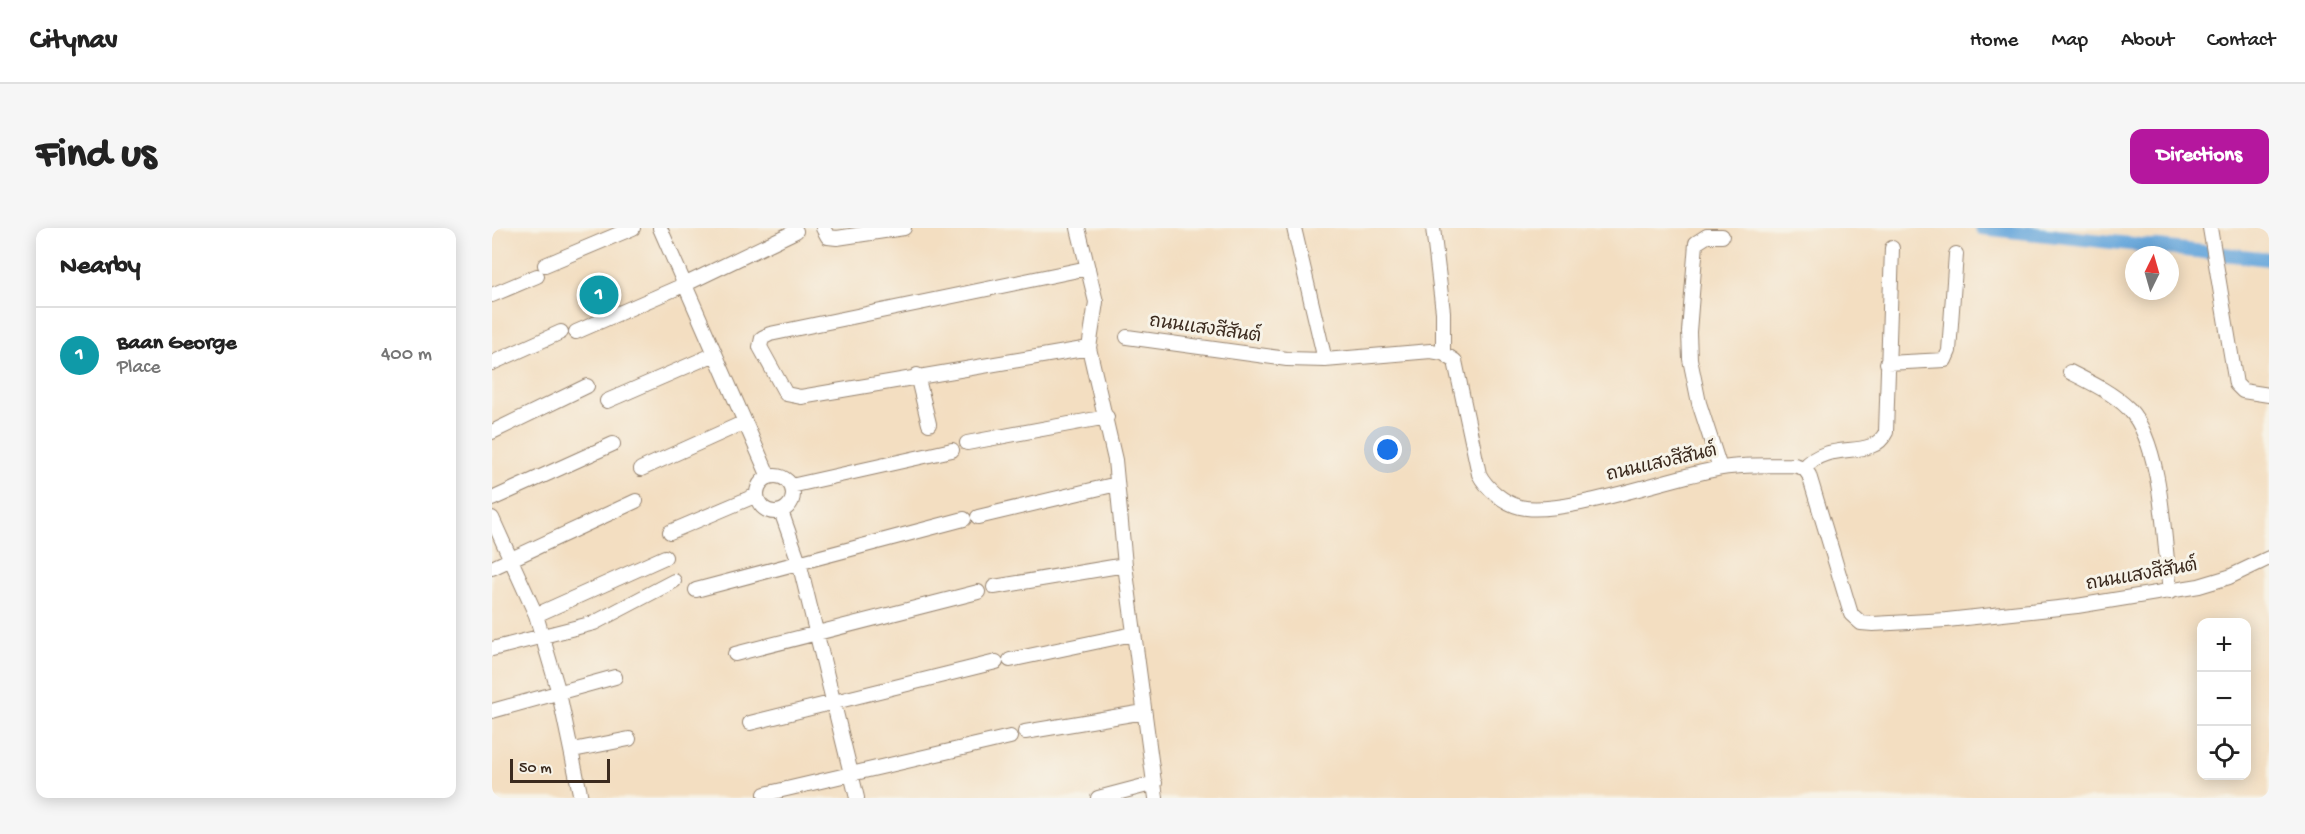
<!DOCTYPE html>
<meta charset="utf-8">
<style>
:root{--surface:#fff;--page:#f6f6f6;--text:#222;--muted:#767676;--line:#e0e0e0;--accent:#b5179e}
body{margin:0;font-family:"Gochi Hand","Playpen Sans Thai",sans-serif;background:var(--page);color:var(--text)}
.controls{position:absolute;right:18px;bottom:18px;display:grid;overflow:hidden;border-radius:12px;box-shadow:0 3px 15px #0003}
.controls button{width:54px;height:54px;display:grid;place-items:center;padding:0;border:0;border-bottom:2px solid var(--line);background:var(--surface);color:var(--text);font:30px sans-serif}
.compass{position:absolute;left:1633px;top:18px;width:54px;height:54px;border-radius:50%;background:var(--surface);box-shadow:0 3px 15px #0003;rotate:5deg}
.scale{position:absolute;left:18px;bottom:15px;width:100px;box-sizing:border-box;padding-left:6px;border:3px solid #3b2a1e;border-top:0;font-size:16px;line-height:21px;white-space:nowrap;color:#3b2a1e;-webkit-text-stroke:4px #f7f3e8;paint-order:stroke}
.you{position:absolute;left:896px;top:222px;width:21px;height:21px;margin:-15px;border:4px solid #fff;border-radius:50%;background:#1a73e8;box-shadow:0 0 0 9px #1a73e833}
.badge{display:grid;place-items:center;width:39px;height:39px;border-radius:50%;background:var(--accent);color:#fff;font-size:20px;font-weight:700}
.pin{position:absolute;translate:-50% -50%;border:3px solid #fff;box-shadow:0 2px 6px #0006}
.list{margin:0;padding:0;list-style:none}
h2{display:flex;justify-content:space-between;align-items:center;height:78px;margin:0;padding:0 24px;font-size:26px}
h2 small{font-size:20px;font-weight:400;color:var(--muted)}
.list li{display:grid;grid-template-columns:39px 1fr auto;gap:18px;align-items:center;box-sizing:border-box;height:96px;padding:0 24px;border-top:2px solid var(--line)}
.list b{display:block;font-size:22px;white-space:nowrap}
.list p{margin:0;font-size:20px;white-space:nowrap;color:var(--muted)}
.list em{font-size:20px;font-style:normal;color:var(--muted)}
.icon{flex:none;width:33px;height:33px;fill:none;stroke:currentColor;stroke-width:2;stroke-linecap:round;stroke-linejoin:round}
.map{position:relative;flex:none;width:1777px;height:570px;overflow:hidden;border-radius:12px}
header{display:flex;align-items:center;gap:36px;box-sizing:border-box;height:84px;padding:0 30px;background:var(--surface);border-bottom:2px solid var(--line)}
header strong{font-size:28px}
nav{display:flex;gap:33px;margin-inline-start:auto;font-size:21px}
.intro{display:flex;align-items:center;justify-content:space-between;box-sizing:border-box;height:144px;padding:0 36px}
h1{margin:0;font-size:42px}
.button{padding:15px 27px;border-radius:12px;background:var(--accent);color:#fff;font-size:21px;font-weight:700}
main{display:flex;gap:36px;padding:0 36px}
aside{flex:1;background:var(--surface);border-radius:12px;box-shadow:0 3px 15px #0003}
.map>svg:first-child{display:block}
</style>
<header>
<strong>Citynav</strong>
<nav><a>Home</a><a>Map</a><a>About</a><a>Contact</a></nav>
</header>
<div class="intro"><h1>Find us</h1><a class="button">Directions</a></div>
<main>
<aside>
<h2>Nearby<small></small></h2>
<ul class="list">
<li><span class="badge" style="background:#0f9aa8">1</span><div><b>Baan George</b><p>Place</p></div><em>400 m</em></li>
</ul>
</aside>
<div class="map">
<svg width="1777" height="570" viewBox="0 0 1777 570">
<rect width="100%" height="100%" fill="#f7f3e8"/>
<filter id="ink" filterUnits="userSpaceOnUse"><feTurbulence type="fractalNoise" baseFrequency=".0167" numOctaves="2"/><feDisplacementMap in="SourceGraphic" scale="12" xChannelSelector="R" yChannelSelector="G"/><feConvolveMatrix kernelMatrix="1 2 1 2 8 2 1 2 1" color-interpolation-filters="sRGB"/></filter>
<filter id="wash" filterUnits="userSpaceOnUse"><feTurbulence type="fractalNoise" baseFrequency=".008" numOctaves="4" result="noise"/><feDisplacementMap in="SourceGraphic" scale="24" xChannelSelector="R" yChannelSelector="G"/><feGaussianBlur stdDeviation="1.35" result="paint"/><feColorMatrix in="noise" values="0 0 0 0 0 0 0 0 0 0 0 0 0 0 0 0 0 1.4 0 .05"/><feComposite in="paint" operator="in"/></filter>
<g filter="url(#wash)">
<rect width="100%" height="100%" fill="#f3dec1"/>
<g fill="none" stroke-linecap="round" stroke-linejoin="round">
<path stroke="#69a8dc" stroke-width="14" d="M 1490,0 L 1777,31"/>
</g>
<g id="blocks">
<path fill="#dbb685" d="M 110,56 L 118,72 L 104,78 L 96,62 Z"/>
</g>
</g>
<g filter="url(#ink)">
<use href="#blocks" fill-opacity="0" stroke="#978470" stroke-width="1.5"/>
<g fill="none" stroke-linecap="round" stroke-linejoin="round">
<g stroke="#978470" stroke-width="16">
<path id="minor" d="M 168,0 L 277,249
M 331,0 L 336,9 L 345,10 L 412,0
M 586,0 L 604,74 L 597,120 L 623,232 L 633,337 L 664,570
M 802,0 L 833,132
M 941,0 L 951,84 L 951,125
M 1718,0 L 1744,156 L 1751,163 L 1777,167
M 53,37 L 141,0
M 596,40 L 278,106 L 270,110 L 268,119 L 294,166 L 309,169 L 597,120
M 0,67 L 45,48
M 84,104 L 194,56 L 304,3
M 635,109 L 795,131 L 833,132 L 939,123 L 951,125 L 963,133 L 987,246 C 994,260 1012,275 1028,279 C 1068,289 1179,249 1225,241 C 1249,236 1277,238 1302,237 L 1312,240 L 1317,247 L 1359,386 L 1369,395 L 1381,396 L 1455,392 L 1585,378 L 1707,358 L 1737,349 L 1777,330
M 0,135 L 69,104
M 1395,135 L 1453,132 L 1457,123 L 1464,26
M 1578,144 C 1598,154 1621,165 1637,181 C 1671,218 1672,314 1678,364
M 425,147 L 437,196
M 115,173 L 223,126
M 0,204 L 95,158
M 475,215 L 615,189
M 1228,240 L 1207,175 L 1198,131 L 1197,104 L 1204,15 L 1215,8 L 1230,8
M 1312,240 C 1337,210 1380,234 1394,204 L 1400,20
M 149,241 L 253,194
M265 266a18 18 0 1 1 36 0a18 18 0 1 1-36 0Z
M 299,258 L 460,222
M 0,271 L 121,216
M 289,283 L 307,334 L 365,570
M 486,289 L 625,256
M 0,290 L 44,387 L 67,465 L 89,570
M 178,304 L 265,267
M 0,340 L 144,273
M 502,359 L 633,337
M 204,362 L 472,291
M 44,387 L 173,329
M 0,421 L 102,395 L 182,353
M 243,426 L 486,364
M 518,432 L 641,406
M 0,483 L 123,449
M 258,495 L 504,434
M 533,504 L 652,484
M 81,522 L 137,511
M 273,566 L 518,509
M 606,570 L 663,555"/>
</g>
<use href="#minor" stroke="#fff" stroke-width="14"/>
</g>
</g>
<g text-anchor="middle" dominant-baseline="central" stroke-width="6" stroke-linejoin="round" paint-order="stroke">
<g font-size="18" fill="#3b2a1e" stroke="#f7f3e8">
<text transform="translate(713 102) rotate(8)">ถนนแสงสีสันต์</text>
<text transform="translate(1170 236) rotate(-13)">ถนนแสงสีสันต์</text>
<text transform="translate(1650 348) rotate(-10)">ถนนแสงสีสันต์</text>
</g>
</g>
</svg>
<div class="controls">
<button>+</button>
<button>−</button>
<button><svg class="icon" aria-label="locate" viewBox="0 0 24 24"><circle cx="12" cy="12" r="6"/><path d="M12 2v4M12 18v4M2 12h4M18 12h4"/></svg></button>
</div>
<svg class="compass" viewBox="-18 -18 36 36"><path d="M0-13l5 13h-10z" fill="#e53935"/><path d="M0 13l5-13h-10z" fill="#767676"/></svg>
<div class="scale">50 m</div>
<div class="you"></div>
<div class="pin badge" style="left:107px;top:67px;background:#0f9aa8">1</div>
</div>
</main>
